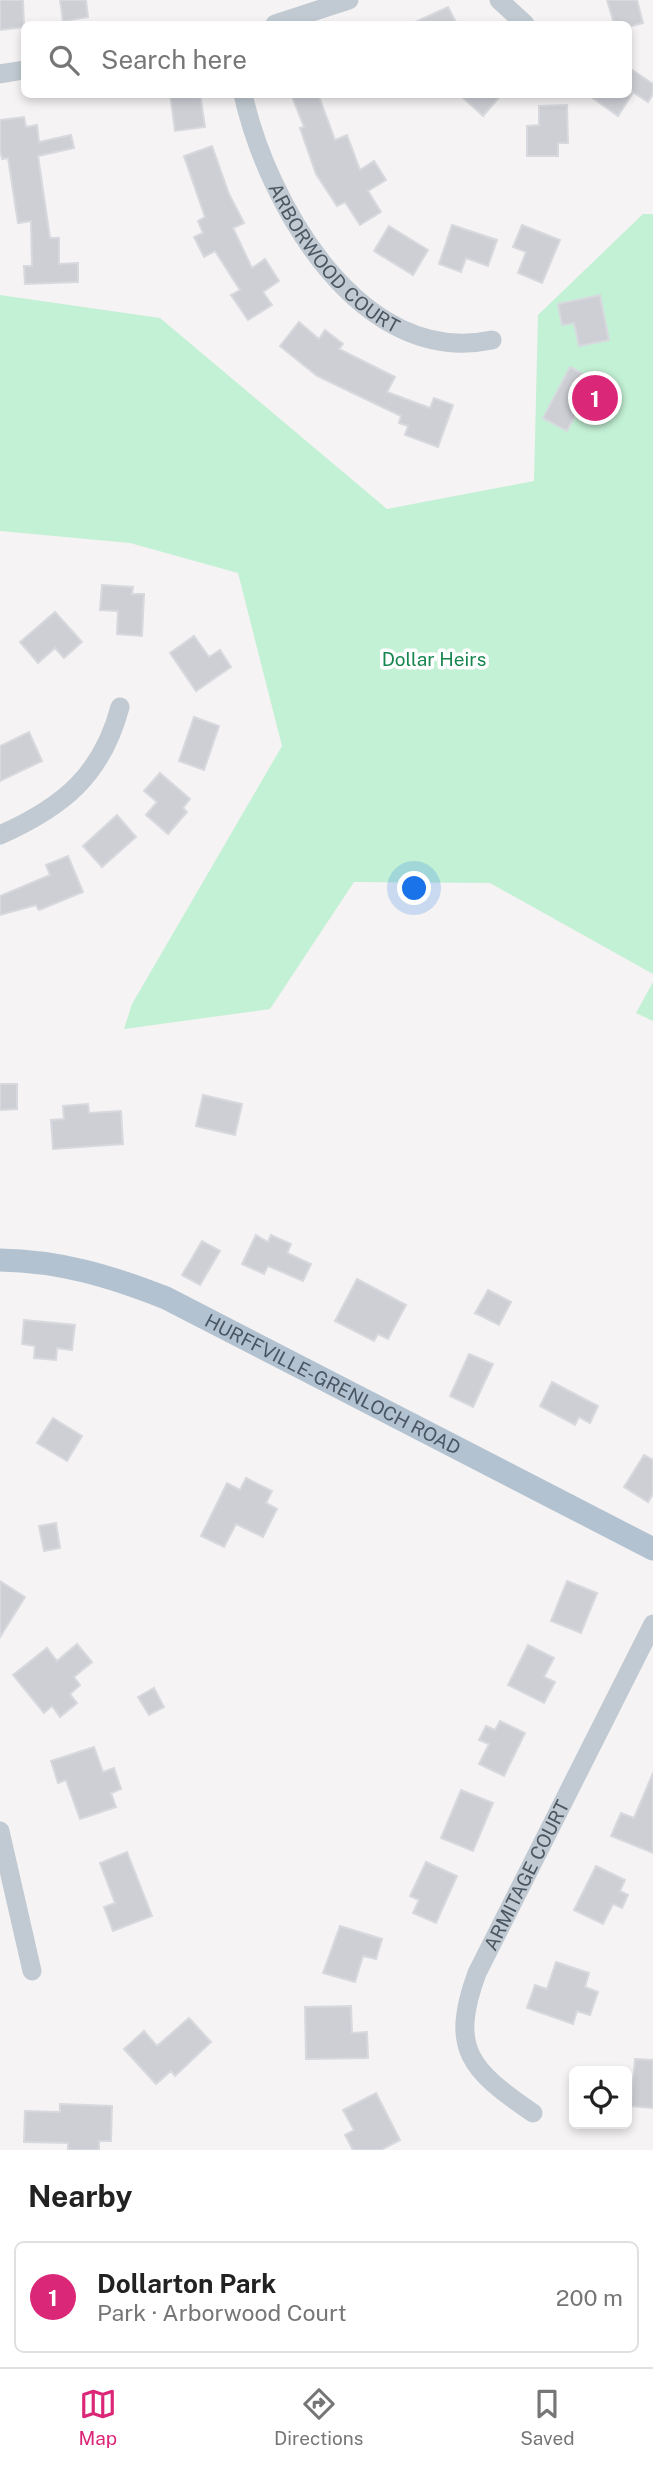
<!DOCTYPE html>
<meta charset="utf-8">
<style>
:root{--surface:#fff;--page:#f2f2f2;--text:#222;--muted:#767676;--line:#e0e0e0;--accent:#db2777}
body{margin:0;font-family:"Public Sans",sans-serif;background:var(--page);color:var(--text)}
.controls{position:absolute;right:21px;bottom:21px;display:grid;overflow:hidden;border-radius:10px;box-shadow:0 4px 10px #0003}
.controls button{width:63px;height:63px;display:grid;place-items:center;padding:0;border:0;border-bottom:2px solid var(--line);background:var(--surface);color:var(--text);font:35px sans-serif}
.you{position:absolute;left:415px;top:889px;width:24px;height:24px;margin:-18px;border:5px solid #fff;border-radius:50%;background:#1a73e8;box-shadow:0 0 0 10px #1a73e833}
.badge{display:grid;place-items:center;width:46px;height:46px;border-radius:50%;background:var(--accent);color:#fff;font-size:23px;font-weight:700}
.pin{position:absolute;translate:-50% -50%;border:4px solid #fff;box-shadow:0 2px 7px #0006}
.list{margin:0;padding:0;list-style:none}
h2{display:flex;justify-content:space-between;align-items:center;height:91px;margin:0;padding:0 28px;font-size:30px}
h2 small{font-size:23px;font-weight:400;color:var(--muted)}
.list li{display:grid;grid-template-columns:46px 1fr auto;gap:21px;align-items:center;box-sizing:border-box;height:112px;margin:0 14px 14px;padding:0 14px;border:2px solid var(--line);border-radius:10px}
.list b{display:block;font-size:26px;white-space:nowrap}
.list p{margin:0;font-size:23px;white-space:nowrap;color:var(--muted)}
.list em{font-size:23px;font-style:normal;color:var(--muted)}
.icon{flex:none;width:38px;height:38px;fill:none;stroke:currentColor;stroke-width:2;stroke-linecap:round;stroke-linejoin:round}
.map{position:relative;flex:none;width:653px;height:2150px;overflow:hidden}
.search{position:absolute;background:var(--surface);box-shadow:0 4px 10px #0003;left:21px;right:21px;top:21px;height:77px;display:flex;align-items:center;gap:18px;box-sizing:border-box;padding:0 24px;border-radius:10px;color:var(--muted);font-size:26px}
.sheet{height:217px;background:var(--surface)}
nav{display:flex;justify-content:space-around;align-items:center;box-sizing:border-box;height:98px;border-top:2px solid var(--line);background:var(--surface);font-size:19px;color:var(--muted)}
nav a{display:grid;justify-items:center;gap:4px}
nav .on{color:var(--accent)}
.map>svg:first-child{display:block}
</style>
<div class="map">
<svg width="653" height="2150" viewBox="0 0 653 2150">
<rect width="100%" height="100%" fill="#f5f3f3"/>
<path fill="#c3f1d5" d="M 643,214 L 653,214 L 653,974 L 490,883 L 354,882 L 270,1009 L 124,1029 L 132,1004 L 282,746 L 238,573 L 130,543 L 0,531 L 0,295 L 160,318 L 387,509 L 534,481 L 538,315 Z
M 653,982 L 653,1021 L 636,1013 Z"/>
<path fill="#cdcfd5" stroke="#d7d9de" stroke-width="2" d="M 0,0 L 23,0 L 24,27 L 0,30 Z
M 60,0 L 86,0 L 88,17 L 63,21 Z
M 607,0 L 637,0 L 643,23 L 628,27 L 614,24 Z
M 448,7 L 457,24 L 411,24 Z
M 628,67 L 653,84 L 653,94 L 648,102 L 628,89 Z
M 170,94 L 200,94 L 205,127 L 175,131 Z
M 291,94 L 318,94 L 335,140 L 347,135 L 360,170 L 374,161 L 386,180 L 368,191 L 381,212 L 360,225 L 345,202 L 337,206 L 316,174 L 300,128 L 304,127 Z
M 459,94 L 502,94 L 483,116 Z
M 587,94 L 632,94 L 618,116 Z
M 567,105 L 568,143 L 558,143 L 558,156 L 527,156 L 527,126 L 539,125 L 539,106 Z
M 24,117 L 26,127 L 37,125 L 39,142 L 71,135 L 74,148 L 38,156 L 50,238 L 59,238 L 59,264 L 78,263 L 78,282 L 25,284 L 24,266 L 32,266 L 31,221 L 18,223 L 8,158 L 2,159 L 0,149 L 0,120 Z
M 212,146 L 229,194 L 244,223 L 233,228 L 252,268 L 265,259 L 279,281 L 263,292 L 272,305 L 248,320 L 231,295 L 240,290 L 215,251 L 204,257 L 194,237 L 203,233 L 198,221 L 205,217 L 184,156 Z
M 452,225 L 497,240 L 488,266 L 466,258 L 461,272 L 439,264 Z
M 522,225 L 560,240 L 542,283 L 518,273 L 526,252 L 513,247 Z
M 389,226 L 428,250 L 413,275 L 374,251 Z
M 600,295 L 609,340 L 579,346 L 574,323 L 562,325 L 558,304 Z
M 299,322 L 319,339 L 325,330 L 343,344 L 339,349 L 395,377 L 387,392 L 430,408 L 434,398 L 453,405 L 438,447 L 405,435 L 408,426 L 399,423 L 401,416 L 317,376 L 280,346 Z
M 570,367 L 594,380 L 567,431 L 543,418 Z
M 102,585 L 133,587 L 132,594 L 144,594 L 142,636 L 117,634 L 118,611 L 100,610 Z
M 55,612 L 82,642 L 64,658 L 55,648 L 38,663 L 20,642 Z
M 194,636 L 209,657 L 220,650 L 231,667 L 196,691 L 170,653 Z
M 194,717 L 219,726 L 204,770 L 179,761 Z
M 29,732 L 42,761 L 0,781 L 0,746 Z
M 160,773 L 190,799 L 183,808 L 187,812 L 168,834 L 146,815 L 157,802 L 144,791 Z
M 117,815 L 136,837 L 102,867 L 83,846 Z
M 68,856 L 83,892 L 39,910 L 36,905 L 0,915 L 0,896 L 50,875 L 46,865 Z
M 0,1084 L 17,1084 L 17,1109 L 0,1110 Z
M 203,1095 L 242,1104 L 235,1135 L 196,1126 Z
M 88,1104 L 89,1113 L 121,1111 L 123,1144 L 53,1149 L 51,1120 L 64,1119 L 63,1106 Z
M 256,1235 L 268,1242 L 271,1235 L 291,1244 L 287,1253 L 311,1264 L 303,1281 L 268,1266 L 264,1274 L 242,1264 Z
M 202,1241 L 220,1251 L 200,1285 L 182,1275 Z
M 357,1279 L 406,1305 L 388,1339 L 378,1334 L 374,1341 L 335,1321 Z
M 488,1290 L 511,1302 L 499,1325 L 475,1313 Z
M 24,1320 L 75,1325 L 72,1350 L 57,1348 L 56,1360 L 34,1358 L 35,1346 L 22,1344 Z
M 469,1354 L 493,1364 L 473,1407 L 450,1396 Z
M 552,1382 L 598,1406 L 590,1423 L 579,1417 L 575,1425 L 540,1406 Z
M 53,1418 L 82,1436 L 67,1461 L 37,1443 Z
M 644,1455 L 653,1460 L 653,1494 L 648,1502 L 624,1487 Z
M 246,1478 L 272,1491 L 266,1503 L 277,1509 L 263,1537 L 236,1524 L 224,1547 L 201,1536 L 227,1483 L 240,1490 Z
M 56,1523 L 60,1548 L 44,1551 L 39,1526 Z
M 0,1581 L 25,1597 L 0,1637 Z
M 567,1581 L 597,1593 L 581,1633 L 551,1621 Z
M 77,1644 L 92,1662 L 74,1677 L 80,1685 L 70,1694 L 77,1703 L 60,1717 L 52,1706 L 44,1713 L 13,1675 L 47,1648 L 57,1661 Z
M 528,1645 L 554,1658 L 544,1677 L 555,1682 L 544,1703 L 508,1685 Z
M 154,1688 L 164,1707 L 149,1715 L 138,1697 Z
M 500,1721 L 525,1733 L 504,1776 L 479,1764 L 489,1744 L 479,1740 L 486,1726 L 495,1730 Z
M 94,1747 L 103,1772 L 114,1768 L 121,1789 L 111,1793 L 116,1807 L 80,1819 L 66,1780 L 58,1783 L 51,1761 Z
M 653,1773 L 653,1853 L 611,1836 L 621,1813 L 634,1818 Z
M 461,1790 L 493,1803 L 473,1851 L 441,1838 Z
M 127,1852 L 152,1916 L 113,1931 L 104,1907 L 115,1903 L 100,1863 Z
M 426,1862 L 457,1876 L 436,1923 L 413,1913 L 419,1900 L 410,1896 Z
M 596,1866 L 625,1880 L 620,1891 L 628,1895 L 622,1908 L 613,1904 L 603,1924 L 574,1910 Z
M 340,1926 L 382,1939 L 376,1959 L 363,1956 L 355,1982 L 323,1973 Z
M 556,1962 L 589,1973 L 585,1987 L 598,1992 L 590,2015 L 577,2011 L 573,2024 L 527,2008 L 535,1985 L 547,1989 Z
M 351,2006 L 352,2033 L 367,2032 L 368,2058 L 306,2059 L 305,2007 Z
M 189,2018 L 211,2042 L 175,2076 L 171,2071 L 156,2084 L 124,2049 L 144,2031 L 157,2046 Z
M 635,2059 L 653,2060 L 653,2108 L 631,2106 Z
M 376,2093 L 400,2140 L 381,2150 L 353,2150 L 345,2135 L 354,2130 L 343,2110 Z
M 60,2104 L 112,2106 L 111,2141 L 99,2141 L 99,2150 L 68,2150 L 68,2143 L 24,2142 L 25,2111 L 60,2112 Z"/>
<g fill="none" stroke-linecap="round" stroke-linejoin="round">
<g stroke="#c1cad2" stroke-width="19">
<path d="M 499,0 L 525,24"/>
<path d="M 275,24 L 349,0"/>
<path d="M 0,74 L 24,70"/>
<path id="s1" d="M 243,94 C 267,203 360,368 492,340"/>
<path d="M 0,835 C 63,807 102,775 120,707"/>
<path d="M 0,1831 L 32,1971"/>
<path id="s2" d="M 533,2113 C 470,2070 449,2049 477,1973 L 653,1624"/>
</g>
<path stroke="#b3c2d1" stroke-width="23" id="s3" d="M 0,1260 C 60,1261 110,1276 166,1298 L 653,1549"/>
</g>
<g text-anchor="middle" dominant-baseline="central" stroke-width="7" stroke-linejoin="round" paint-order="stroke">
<g font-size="19" fill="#4a5661" stroke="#fff">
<text stroke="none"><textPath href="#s1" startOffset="192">ARBORWOOD COURT</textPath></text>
<text stroke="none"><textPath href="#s3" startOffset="359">HURFFVILLE-GRENLOCH ROAD</textPath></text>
<text stroke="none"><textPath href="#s2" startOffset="280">ARMITAGE COURT</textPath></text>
</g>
<g font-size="19" fill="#17864f" stroke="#fff">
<text x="434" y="659">Dollar Heirs</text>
</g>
</g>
</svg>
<div class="controls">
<button><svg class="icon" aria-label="locate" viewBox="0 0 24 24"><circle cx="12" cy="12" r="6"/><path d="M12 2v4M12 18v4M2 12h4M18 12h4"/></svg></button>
</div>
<div class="you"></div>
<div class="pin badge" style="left:595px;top:398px">1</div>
<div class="search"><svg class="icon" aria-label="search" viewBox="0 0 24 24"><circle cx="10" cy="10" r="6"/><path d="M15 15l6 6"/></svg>Search here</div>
</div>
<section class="sheet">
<h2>Nearby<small></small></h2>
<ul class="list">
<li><span class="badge">1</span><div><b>Dollarton Park</b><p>Park · Arborwood Court</p></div><em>200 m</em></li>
</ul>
</section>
<nav>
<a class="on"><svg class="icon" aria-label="map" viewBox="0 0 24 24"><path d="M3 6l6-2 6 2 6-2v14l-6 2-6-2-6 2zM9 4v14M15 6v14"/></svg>Map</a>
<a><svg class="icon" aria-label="directions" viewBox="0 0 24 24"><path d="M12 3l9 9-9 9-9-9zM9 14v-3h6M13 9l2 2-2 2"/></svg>Directions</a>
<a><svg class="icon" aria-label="saved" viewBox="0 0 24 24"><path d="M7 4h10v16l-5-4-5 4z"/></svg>Saved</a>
</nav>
